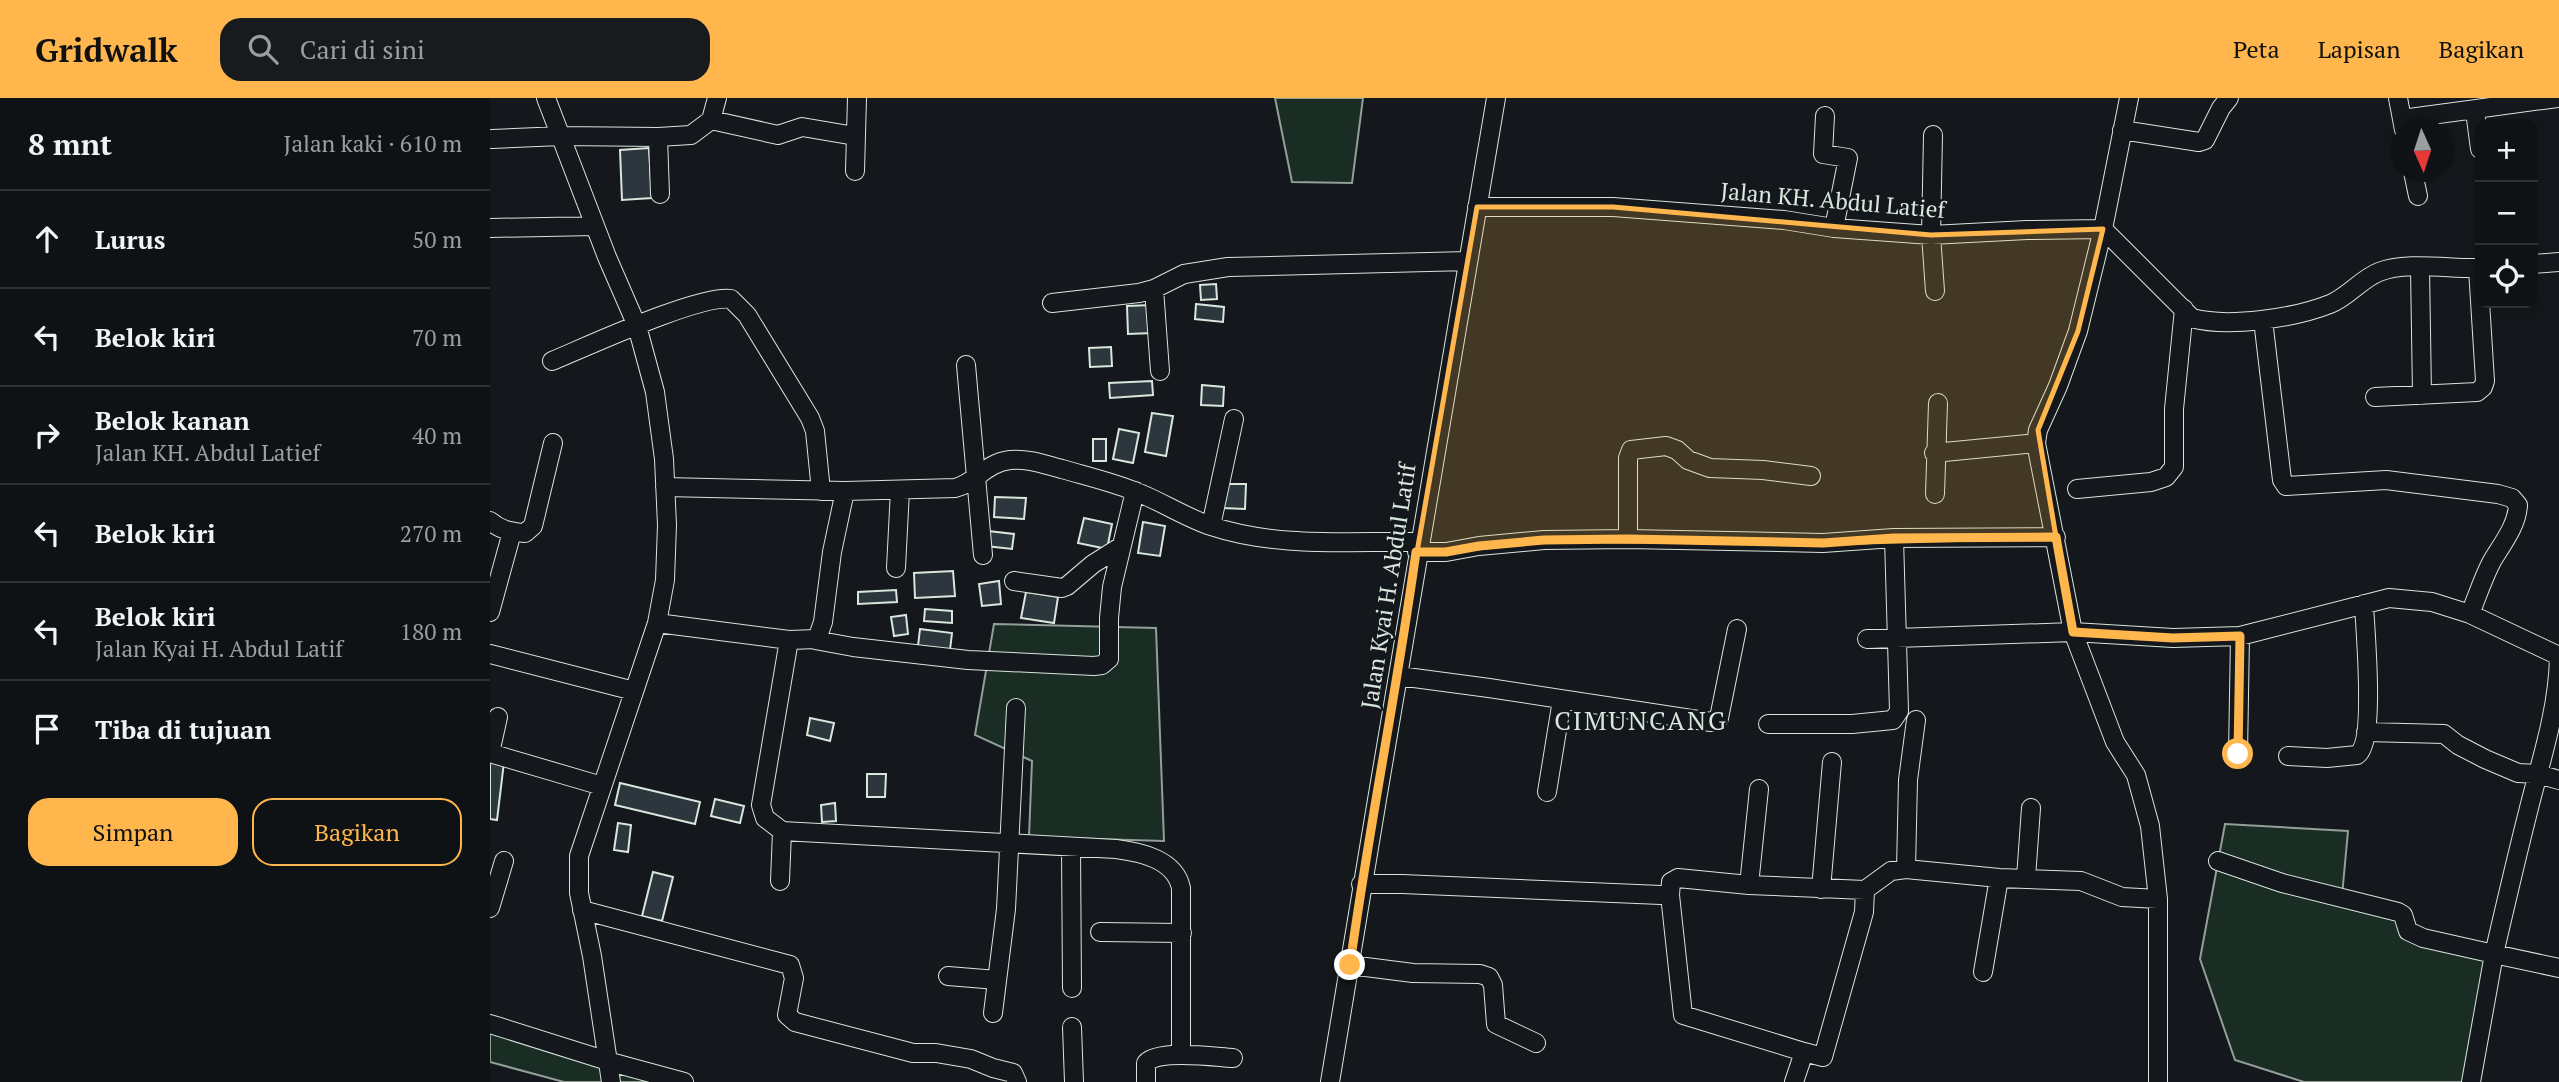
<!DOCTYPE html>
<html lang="id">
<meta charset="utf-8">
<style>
:root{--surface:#0f1215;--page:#181b1e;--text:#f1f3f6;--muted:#9b9ea0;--line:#2f3234;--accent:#ffb74d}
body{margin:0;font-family:"PT Serif",serif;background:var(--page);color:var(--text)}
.controls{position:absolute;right:21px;top:21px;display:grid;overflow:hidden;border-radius:14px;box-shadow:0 4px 10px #0003}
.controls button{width:63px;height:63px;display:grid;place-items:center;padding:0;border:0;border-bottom:2px solid var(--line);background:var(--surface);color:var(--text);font:35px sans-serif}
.compass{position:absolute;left:1901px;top:21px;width:63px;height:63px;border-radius:50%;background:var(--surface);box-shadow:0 4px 10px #0003;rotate:177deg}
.stop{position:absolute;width:21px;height:21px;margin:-16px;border:5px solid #ffb74d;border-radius:50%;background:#fff}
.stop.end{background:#ffb74d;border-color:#fff;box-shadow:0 2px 7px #0008}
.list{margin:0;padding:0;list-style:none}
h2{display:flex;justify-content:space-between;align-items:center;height:91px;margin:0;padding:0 28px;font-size:30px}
h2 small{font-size:23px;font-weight:400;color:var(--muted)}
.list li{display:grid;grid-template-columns:46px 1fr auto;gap:21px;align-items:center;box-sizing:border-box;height:98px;padding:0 28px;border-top:2px solid var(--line)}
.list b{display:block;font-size:26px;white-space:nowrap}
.list p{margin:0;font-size:23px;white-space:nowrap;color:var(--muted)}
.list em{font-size:23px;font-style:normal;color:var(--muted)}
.actions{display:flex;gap:14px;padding:21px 28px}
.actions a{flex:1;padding:16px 0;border:2px solid var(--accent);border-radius:21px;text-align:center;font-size:24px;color:var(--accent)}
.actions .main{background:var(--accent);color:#111}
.icon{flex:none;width:38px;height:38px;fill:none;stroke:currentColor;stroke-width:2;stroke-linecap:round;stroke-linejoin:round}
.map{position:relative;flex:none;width:2069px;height:984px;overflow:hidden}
header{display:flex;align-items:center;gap:42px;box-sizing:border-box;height:98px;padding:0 35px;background:var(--accent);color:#111}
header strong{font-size:33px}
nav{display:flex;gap:38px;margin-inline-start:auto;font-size:24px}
.search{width:490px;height:63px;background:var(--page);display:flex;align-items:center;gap:18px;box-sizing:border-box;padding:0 24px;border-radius:21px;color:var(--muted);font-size:26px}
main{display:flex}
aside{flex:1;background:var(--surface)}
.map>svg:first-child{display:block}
</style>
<header>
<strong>Gridwalk</strong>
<div class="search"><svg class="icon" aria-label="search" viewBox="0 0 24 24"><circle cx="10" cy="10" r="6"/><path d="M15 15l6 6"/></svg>Cari di sini</div>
<nav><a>Peta</a><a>Lapisan</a><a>Bagikan</a></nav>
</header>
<main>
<aside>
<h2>8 mnt<small>Jalan kaki · 610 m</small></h2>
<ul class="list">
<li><svg class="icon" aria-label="ahead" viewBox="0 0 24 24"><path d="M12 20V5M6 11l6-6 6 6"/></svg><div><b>Lurus</b></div><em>50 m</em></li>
<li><svg class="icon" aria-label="left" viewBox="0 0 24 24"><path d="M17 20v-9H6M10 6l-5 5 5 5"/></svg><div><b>Belok kiri</b></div><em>70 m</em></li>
<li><svg class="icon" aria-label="right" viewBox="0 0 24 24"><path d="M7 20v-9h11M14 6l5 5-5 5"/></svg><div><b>Belok kanan</b><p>Jalan KH. Abdul Latief</p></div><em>40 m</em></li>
<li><svg class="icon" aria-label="left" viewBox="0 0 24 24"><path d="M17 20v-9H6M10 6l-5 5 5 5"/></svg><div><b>Belok kiri</b></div><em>270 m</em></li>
<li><svg class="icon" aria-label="left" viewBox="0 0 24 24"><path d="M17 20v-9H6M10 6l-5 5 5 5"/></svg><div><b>Belok kiri</b><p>Jalan Kyai H. Abdul Latif</p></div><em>180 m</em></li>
<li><svg class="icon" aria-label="arrive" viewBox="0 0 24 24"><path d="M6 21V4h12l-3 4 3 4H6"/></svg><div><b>Tiba di tujuan</b></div></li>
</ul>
<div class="actions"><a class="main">Simpan</a><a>Bagikan</a></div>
</aside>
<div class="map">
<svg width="2069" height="984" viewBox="0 0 2069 984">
<rect width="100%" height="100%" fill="#14181c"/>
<path fill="#1a2d24" stroke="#939e99" stroke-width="2" d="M 785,0 L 873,0 L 862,85 L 802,84 Z
M 504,526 L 666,530 L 674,743 L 539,739 L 542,663 L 485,637 Z
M 1735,726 L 1858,733 L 1852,798 L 1917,815 L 1911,839 L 2008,860 L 1980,984 L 1814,984 L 1745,962 L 1710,861 Z
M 0,928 L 201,984 L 74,984 L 0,964 Z"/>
<path fill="#2c363c" stroke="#d8e6dc" stroke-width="2" d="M 159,50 L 162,100 L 132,102 L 130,52 Z
M 726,186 L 727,201 L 711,202 L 710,187 Z
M 706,206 L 734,209 L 733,224 L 705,221 Z
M 661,207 L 663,235 L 638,236 L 637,208 Z
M 621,249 L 622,268 L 600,269 L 599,250 Z
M 662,283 L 663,297 L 620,300 L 619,285 Z
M 712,287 L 734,289 L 733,308 L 711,307 Z
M 662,315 L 683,318 L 676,358 L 655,354 Z
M 629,331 L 649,335 L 643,365 L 623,361 Z
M 603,341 L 616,341 L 616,363 L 603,363 Z
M 734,386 L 756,386 L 755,411 L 733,410 Z
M 505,399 L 536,400 L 534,421 L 504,419 Z
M 594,420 L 622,426 L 617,451 L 588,445 Z
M 653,424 L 675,428 L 670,458 L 648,455 Z
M 498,433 L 524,436 L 522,451 L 496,448 Z
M 463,473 L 465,498 L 425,500 L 424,475 Z
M 509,483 L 511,506 L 492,508 L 489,486 Z
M 406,492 L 407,504 L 368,506 L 368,494 Z
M 536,494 L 568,499 L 564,525 L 531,520 Z
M 435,511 L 462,513 L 462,525 L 434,523 Z
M 416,517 L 418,536 L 404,538 L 401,519 Z
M 430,531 L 462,535 L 460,552 L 428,548 Z
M 320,620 L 344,625 L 340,643 L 317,637 Z
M 0,662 L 14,664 L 7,722 L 0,721 Z
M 377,676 L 396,676 L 395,699 L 377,699 Z
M 130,685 L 210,704 L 205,726 L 125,707 Z
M 225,701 L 254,708 L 250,725 L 221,718 Z
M 345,705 L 346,723 L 332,724 L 331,707 Z
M 128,725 L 141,727 L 138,754 L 124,752 Z
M 163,774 L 183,779 L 172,823 L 152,818 Z"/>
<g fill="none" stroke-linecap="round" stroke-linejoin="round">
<g stroke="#d8e6dc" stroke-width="20">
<path id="minor" d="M 56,0 L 117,159 L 147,228 L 165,294 L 174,361 L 177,427 L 175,482 L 167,525
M 1639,0 L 1613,131 L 1702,220 C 1738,230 1805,220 1840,206 C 1858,199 1871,181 1889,174 C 1916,163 1960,171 1990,170
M 1908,0 L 1914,32
M 1985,13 L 1990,51
M 1335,18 L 1333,56 L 1358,60 L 1344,130
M 1912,21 L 2067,0
M 221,22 L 288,37 L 312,29 L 365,38
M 1632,32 L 1709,44 L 1715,42 L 1731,10 L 1739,0
M 1443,37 L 1441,137 L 1445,193
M 168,39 L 170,96
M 2,41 L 71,38 L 168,39 L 201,37 L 221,22 L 227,0
M 365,73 L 367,0
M 1923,74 L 1928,98
M 987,109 L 1123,109 L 1294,122 L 1344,130 L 1441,137 L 1537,132 L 1613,131 L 1588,233 L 1568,288 L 1548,332 L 1546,345 L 1583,534 L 1625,644 L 1646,677 L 1660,728 L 1668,801 L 1668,984
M 0,130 L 105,128
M 2043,166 L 2069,164
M 1930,170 L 1932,297
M 664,191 L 670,273
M 562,205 L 649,195 L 664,191 L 694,176 L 738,169 L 978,163
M 1773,222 L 1792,382 L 1796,388 L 1896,382 L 2008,396 L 2022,400 L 2028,407 C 2027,428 2012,446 2002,463 C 1993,480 1987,499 1980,516
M 62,263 C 96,249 210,196 241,201 L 257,217 L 320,320 L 325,333 L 331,393
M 476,267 L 493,457
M 1885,299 L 1987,294 L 1993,289 L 1995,283 L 1988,171
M 1444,355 L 1546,345
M 175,389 L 355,393 L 465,390 C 486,385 495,365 520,362 C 538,360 556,367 572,371 C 596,378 621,384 644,393 C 671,403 694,419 721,428 C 787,450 860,443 928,444
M 1587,391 L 1661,384 L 1676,379 L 1684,369 L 1684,311 L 1694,211
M 1445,396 L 1448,305
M 0,423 C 10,432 21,434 35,435 L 43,428 L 63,345
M 721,428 L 744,321
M 1138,441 L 1138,360 L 1141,352 L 1176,348 L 1187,352 L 1198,362 L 1220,370 L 1273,372 L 1321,378
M 927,454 L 956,454 L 989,448 L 1054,442 L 1138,441 L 1333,445 L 1404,440 L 1566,439
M 406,470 L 410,392
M 524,483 L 572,490 L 577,488 L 603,466 L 630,449
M 0,514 L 22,434
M 1377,541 L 1583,534 L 1683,540 L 1750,538 L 1899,500 L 1942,504 L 1980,516 L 2069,558
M 325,542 L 363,549 L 478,562 L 604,568 L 612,567 L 619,561 L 619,520 L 622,489 L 645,393
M 0,556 L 144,593
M 909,578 L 999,590 L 1221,624 L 1229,620 L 1247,531
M 1278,626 L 1362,626 L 1403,622 L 1409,613 L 1404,440
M 1876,634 L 1954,636 L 1968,647 L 1995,661 L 2028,675 L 2048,676 L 2069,682
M 0,655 L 112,688
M 0,655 L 8,619
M 1748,656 L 1750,538
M 1798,658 L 1837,660 L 1867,657 C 1886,644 1875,532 1874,506
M 1057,694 L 1072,602
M 292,733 L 626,751 C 650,754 685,761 691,790 L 691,957
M 581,749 L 582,890
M 1728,763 L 1792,785 L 1908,814 L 1913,817 L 1918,833 L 1933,840 L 2004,856 C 2015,809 2026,761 2038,714 C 2051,661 2067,616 2069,561
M 1416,771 L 1418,682 L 1426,622
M 1536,780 L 1541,710
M 290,783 L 292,733 L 275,720 L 271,707 L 299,542
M 871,786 L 912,786 L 1171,797 L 1180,797 L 1181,784 L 1188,780 L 1259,787 L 1375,792 L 1401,773 L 1416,771 L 1509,780 L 1591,783 L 1632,799 L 1668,801
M 1259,787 L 1269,691
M 1331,791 L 1342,664
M 1180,797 L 1193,917 L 1314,954
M 0,810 L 14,763
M 92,812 L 300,867 L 304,880 L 297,917 L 305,924 L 423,955 L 446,955 L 481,961 L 503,970 L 523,975 L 527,984
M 610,834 L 692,835
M 860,867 L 923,875 L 990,876 L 999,879 L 1003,887 L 1006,926 L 1046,945
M 1493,874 L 1509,780
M 458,878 L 507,882
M 503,915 L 516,811 L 526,610
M 0,926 L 124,965 L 194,984
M 582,929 L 584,984
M 121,984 L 102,858 L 89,795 L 89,758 L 167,525 L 299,542 L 327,541 L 333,524 L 342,454 L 355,393
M 656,984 L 656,965 C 669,951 724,959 743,960
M 840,984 C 895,656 948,328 1006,0
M 1304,984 L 1314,954 L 1333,959 L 1374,814 L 1375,792
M 1981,984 L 2004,856 L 2069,870"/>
</g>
<use href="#minor" stroke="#14181c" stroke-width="18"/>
</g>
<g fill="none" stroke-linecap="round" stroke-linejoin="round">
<path stroke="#ffb74d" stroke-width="9" d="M 860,867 C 879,729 907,592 926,454 L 956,454 L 989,448 L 1054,442 L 1138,441 L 1333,445 L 1404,440 L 1566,439 L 1583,534 L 1683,540 L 1750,538 L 1748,656"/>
</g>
<path fill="#ffb74d" fill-opacity="0.2" stroke="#ffb74d" stroke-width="5" stroke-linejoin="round" d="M 987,109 L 1123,109 L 1441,137 L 1613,131 L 1588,233 L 1548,332 L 1566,439 L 1333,445 L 1054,442 L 945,455 L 927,454 Z"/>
<g text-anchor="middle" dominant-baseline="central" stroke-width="5" stroke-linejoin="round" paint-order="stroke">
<g font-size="23" fill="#d8e6dc" stroke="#14181c">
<text transform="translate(1343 102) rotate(5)">Jalan KH. Abdul Latief</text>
<text transform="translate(898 488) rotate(-81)">Jalan Kyai H. Abdul Latif</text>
</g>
<g font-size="26" letter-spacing="2" fill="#d8e6dc" stroke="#14181c">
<text x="1151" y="622">CIMUNCANG</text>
</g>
</g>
</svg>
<div class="controls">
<button>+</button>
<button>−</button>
<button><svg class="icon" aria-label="locate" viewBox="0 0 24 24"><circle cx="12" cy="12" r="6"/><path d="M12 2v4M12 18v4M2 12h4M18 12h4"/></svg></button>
</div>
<svg class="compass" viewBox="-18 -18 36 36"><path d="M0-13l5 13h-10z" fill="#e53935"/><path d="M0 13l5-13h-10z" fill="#9b9ea0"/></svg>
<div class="stop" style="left:1748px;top:656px"></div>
<div class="stop end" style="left:860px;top:867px"></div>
</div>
</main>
